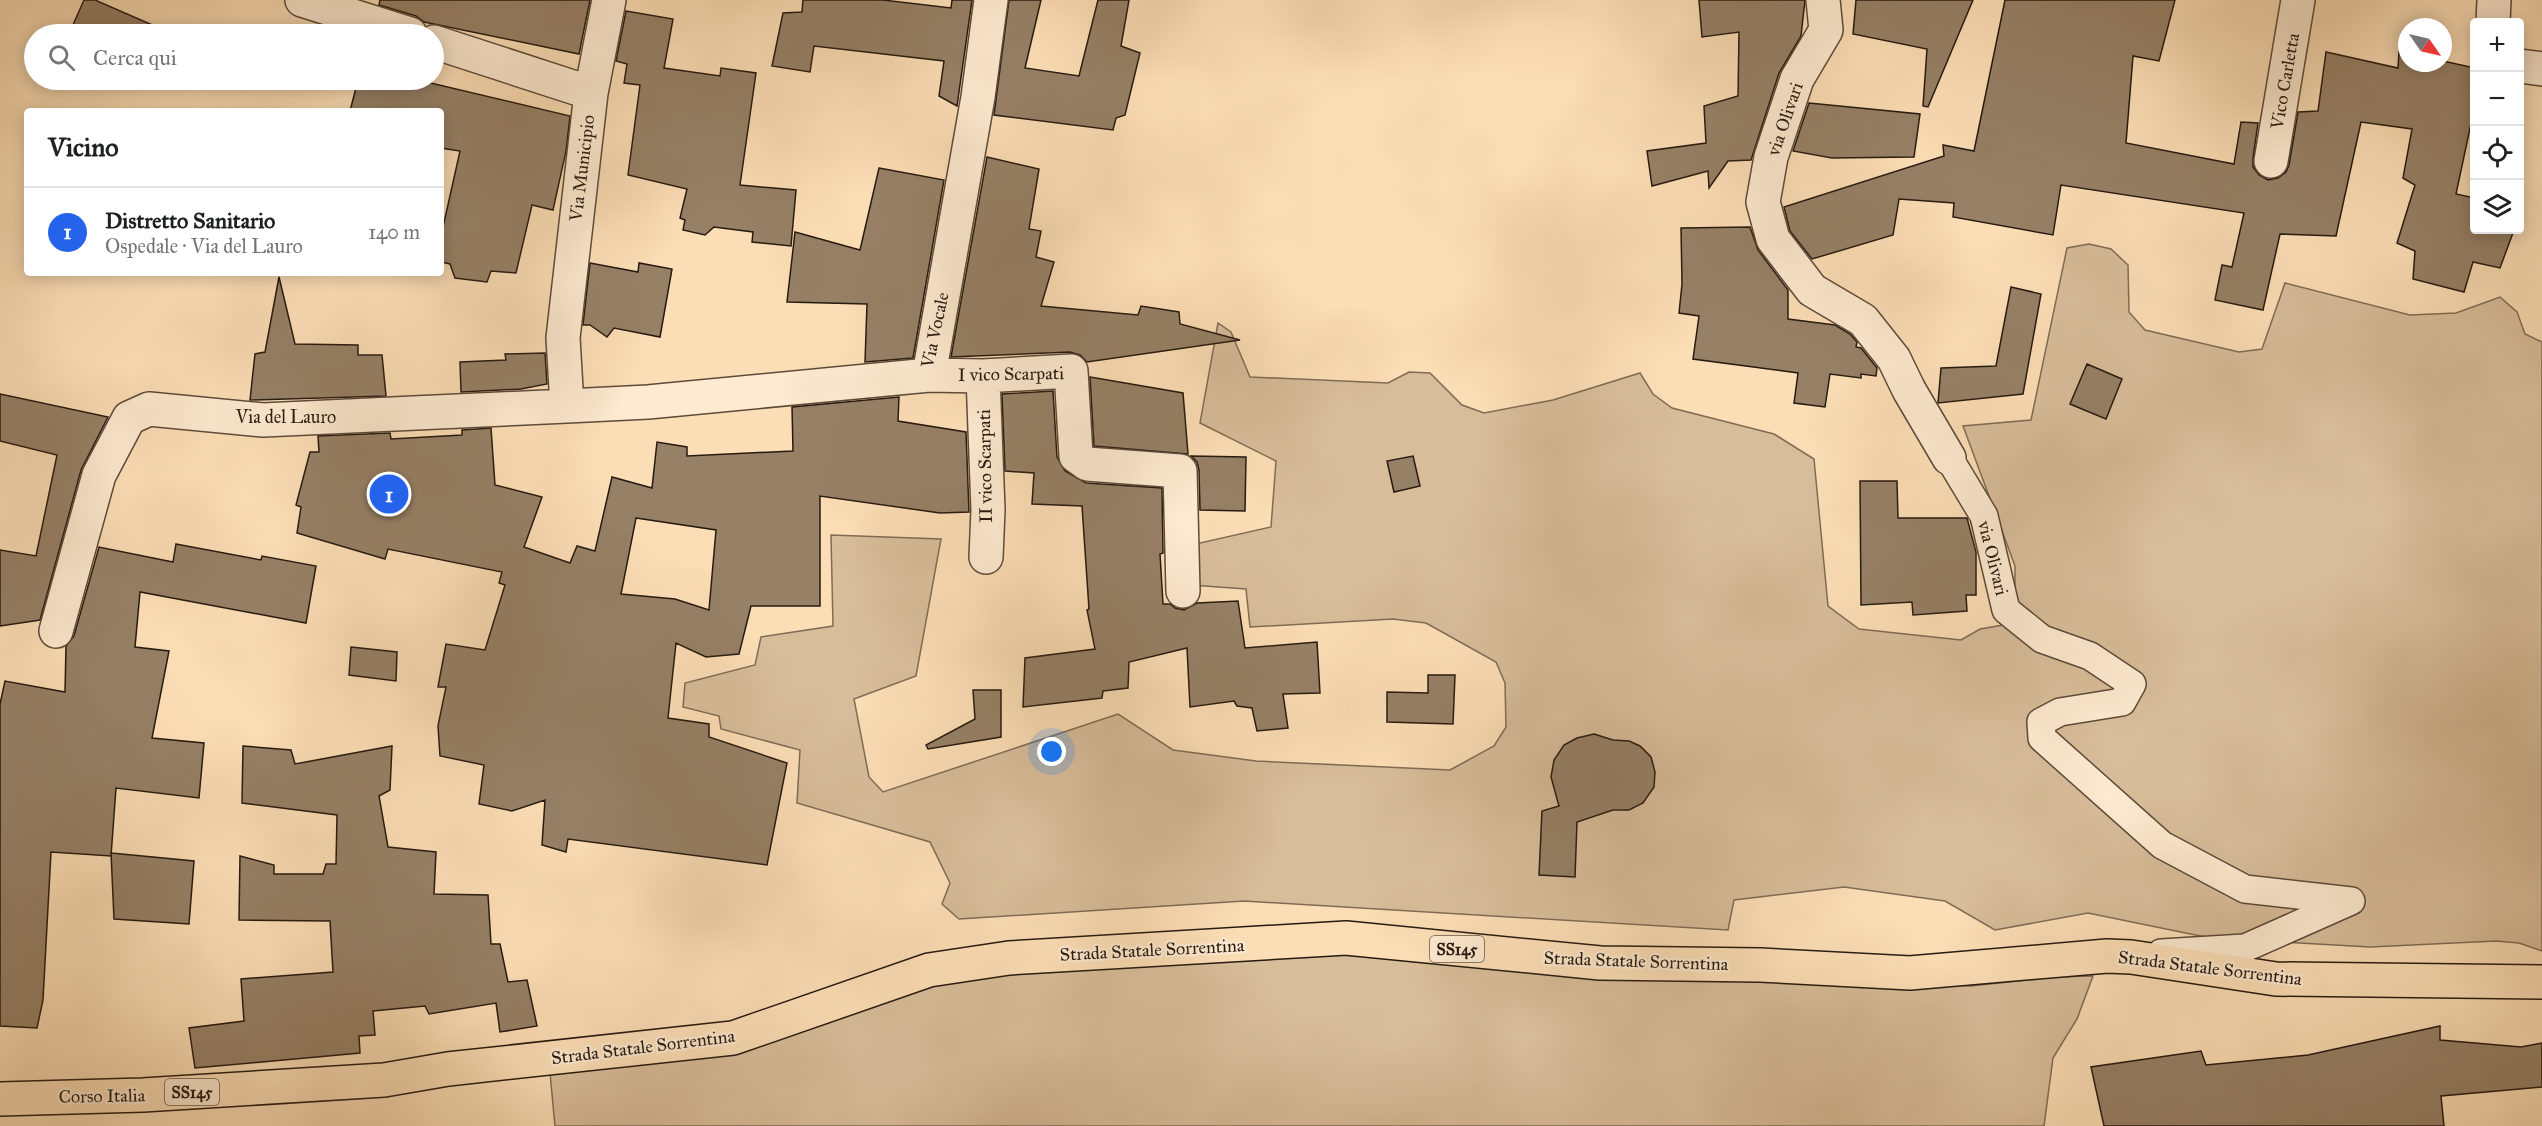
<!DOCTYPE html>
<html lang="it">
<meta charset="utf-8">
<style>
:root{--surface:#fff;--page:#f2f2f2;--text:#202124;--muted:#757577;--line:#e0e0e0;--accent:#2563eb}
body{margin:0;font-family:"IM FELL Great Primer",serif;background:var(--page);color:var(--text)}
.controls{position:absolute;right:18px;top:18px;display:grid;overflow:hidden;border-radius:6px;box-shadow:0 3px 15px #0003}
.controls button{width:54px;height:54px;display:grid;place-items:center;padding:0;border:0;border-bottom:2px solid var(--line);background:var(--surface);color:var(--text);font:30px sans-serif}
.compass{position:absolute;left:2398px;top:18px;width:54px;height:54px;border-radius:50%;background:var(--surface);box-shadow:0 3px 15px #0003;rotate:124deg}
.you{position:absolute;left:1052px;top:752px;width:21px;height:21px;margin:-15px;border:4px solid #fff;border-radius:50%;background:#1a73e8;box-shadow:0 0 0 9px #1a73e833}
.badge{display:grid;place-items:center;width:39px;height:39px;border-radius:50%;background:var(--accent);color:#fff;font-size:20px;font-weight:700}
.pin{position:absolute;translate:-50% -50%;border:3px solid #fff;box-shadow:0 2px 6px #0006}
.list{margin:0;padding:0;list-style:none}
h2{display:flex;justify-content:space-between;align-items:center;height:78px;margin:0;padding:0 24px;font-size:26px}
h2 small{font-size:20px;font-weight:400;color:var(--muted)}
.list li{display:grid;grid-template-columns:39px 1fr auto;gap:18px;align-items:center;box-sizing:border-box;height:90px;padding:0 24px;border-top:2px solid var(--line)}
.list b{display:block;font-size:22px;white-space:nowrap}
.list p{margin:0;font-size:20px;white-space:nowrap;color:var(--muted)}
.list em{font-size:20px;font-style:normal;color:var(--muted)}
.icon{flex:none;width:33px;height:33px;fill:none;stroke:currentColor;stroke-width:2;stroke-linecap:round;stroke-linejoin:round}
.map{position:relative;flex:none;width:2542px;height:1126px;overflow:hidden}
.search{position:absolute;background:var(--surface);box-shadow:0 3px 15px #0003;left:24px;top:24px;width:420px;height:66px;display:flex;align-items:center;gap:15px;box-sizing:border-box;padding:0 21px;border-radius:33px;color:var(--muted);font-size:22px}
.panel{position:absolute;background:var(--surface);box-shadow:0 3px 15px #0003;left:24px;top:108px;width:420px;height:168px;border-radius:6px}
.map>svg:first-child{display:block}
</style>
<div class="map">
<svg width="2542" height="1126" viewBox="0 0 2542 1126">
<rect width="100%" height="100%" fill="#fcdeb6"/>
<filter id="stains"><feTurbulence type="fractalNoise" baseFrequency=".00333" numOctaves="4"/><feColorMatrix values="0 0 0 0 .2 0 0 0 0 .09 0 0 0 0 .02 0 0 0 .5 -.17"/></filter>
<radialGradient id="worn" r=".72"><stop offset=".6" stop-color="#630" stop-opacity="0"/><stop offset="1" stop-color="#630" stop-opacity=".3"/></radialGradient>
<path fill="#d8bd9a" stroke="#806c55" stroke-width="1.5" d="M 2089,244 L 2111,249 L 2128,265 L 2129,312 L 2145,330 L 2239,352 L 2262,349 L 2285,283 L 2410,315 L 2456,313 L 2500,297 L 2517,312 L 2525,334 L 2542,342 L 2542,951 L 2519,943 L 2496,941 L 2370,947 L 2210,938 L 2088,913 L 1995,930 L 1945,901 L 1844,887 L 1734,900 L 1728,930 L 1244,901 L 959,919 L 942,904 L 950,883 L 930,842 L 797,803 L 800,750 L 721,729 L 719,716 L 683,707 L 685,683 L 755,665 L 761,637 L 833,626 L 831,535 L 941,539 L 916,676 L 854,699 L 869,777 L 883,792 L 1118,714 L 1173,750 L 1256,761 L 1450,770 L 1494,746 L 1506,727 L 1505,683 L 1496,662 L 1426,623 L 1393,619 L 1250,627 L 1246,589 L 1191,585 L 1191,545 L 1271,527 L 1276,461 L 1200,423 L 1218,323 L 1231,332 L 1250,377 L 1388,383 L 1409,372 L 1430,373 L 1462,405 L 1484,413 L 1553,400 L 1640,373 L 1653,394 L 1672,408 L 1774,434 L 1814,459 L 1828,606 L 1859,629 L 1961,640 L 1980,629 L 2003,625 L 2015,588 L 2015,566 L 1963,426 L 2031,420 L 2067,248 Z
M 1357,952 L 1715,978 L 1971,986 L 2054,977 L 2093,976 L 2077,1019 L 2053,1058 L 2044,1126 L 555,1126 L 550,1073 L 949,978 Z"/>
<path fill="#968066" stroke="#271a10" stroke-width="1.5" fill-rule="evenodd" d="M 84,0 L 95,0 L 173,34 L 69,34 Z
M 380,0 L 590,0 L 579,54 L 424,22 L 416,16 L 379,5 Z
M 803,0 L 883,0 L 951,8 L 952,0 L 972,0 L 957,106 L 939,96 L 944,61 L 814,46 L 810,72 L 772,66 L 783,13 L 802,12 Z
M 1009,0 L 1041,0 L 1025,68 L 1079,76 L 1098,0 L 1129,0 L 1121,46 L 1140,53 L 1125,115 L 1116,118 L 1113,130 L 994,115 Z
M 1699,0 L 1805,0 L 1801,36 L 1779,73 L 1751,160 L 1728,161 L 1709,188 L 1708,171 L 1652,186 L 1647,151 L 1706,143 L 1704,106 L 1738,96 L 1739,32 L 1702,37 Z
M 1856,0 L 1973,0 L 1928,107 L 1923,106 L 1927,49 L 1853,34 Z
M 2005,0 L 2175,0 L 2159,61 L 2133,56 L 2126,143 L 2234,164 L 2241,122 L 2258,123 L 2253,158 L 2253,167 L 2259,175 L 2268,180 L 2278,178 L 2286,172 L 2289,165 L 2298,112 L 2318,111 L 2326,52 L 2398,68 L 2399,52 L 2407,54 L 2407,63 L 2443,61 L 2475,68 L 2475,105 L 2456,194 L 2475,198 L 2475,230 L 2514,230 L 2500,268 L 2473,262 L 2464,292 L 2413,279 L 2415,251 L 2397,243 L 2415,185 L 2403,178 L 2412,129 L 2361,122 L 2336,236 L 2280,234 L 2263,310 L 2215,300 L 2222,265 L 2232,267 L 2244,213 L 2061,185 L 2053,235 L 1953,217 L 1954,203 L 1899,199 L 1893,235 L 1812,259 L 1790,231 L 1784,207 L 1944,156 L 1943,145 L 1974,151 Z
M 626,11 L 673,19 L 664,68 L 720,76 L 721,68 L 756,73 L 740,185 L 796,190 L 791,246 L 752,242 L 753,232 L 714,227 L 705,235 L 683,230 L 685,220 L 680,218 L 687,189 L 628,175 L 640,85 L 624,83 L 627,64 L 616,61 Z
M 358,80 L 418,80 L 570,116 L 566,151 L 553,210 L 532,205 L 516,273 L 491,271 L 487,282 L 455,278 L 450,264 L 441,262 L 441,236 L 460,151 L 441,148 L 441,111 L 350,111 Z
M 1809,103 L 1920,114 L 1914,157 L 1832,158 L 1793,151 Z
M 987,157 L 1039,169 L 1029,229 L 1041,231 L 1036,257 L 1054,262 L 1041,306 L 1138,315 L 1141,306 L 1179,312 L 1180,324 L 1240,340 L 1087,362 L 1080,355 L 1070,352 L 951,357 Z
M 879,168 L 944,180 L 913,358 L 865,362 L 867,304 L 787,302 L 795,232 L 860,250 Z
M 1750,227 L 1758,250 L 1788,290 L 1788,319 L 1835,325 L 1850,334 L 1857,342 L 1856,347 L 1861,348 L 1877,368 L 1876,376 L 1861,374 L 1861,378 L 1830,374 L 1825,407 L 1794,403 L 1798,373 L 1693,359 L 1699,316 L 1679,313 L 1682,284 L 1681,228 Z
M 590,263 L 638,272 L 639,263 L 672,269 L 660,337 L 614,328 L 607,337 L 590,325 L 583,325 Z
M 279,277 L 295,344 L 358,345 L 358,355 L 382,355 L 386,396 L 250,400 L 255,354 L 265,352 Z
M 2011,287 L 2041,294 L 2023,394 L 1938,403 L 1941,368 L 1996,366 Z
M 545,353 L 547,384 L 521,389 L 461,392 L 460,362 L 506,360 L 505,354 Z
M 2087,364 L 2122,379 L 2106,419 L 2070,404 Z
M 1090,377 L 1183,393 L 1188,454 L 1094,446 Z
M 1053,391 L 1057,457 L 1065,471 L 1086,483 L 1162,488 L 1163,553 L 1160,554 L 1163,604 L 1170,604 L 1175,608 L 1184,610 L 1197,603 L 1238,601 L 1245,648 L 1317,642 L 1320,693 L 1283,694 L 1288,728 L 1257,731 L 1252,708 L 1237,706 L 1234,701 L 1190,707 L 1187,648 L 1129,662 L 1128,688 L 1103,691 L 1102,698 L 1023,707 L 1025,658 L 1095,649 L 1087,610 L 1089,609 L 1082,506 L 1032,504 L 1034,473 L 1005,471 L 1002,394 Z
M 0,394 L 108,417 L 81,470 L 40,620 L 0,626 L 0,550 L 36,556 L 57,455 L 0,441 Z
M 899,397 L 898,421 L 966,432 L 969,512 L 940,513 L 820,496 L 820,606 L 751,606 L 739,654 L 706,657 L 676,643 L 668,718 L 709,724 L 709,737 L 787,763 L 767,865 L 568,839 L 566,852 L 542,845 L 545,800 L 512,811 L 479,804 L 484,765 L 440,756 L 438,726 L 446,687 L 438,687 L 446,644 L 485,650 L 505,585 L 499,583 L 502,572 L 388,549 L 385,559 L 297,533 L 301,507 L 296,505 L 310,452 L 319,452 L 318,436 L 390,433 L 391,439 L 462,435 L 462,430 L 491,428 L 495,485 L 542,497 L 524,547 L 570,563 L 577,546 L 595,551 L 612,477 L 652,488 L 657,442 L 687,447 L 687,456 L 793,451 L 792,407 ZM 636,518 L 716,530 L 709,610 L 675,599 L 621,594 Z
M 1191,456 L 1246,457 L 1245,511 L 1200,510 L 1199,470 L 1197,462 Z
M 1413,456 L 1420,486 L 1394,492 L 1387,461 Z
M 1860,481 L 1897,481 L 1898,518 L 1967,518 L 1976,552 L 1976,595 L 1966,595 L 1967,611 L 1913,615 L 1912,602 L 1861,605 Z
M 176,544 L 261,560 L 262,556 L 316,566 L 306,623 L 140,592 L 135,647 L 169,651 L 152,738 L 204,743 L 199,798 L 116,788 L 111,856 L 51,852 L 43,1000 L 37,1028 L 0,1026 L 0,704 L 5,681 L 65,692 L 66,646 L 74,636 L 99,547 L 173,562 Z
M 351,647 L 397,652 L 396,681 L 349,675 Z
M 1428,675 L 1455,675 L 1453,724 L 1387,722 L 1387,692 L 1428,693 Z
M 973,690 L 1001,690 L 1001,737 L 928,749 L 926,745 L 975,719 Z
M 1594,734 L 1613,740 L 1629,741 L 1640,746 L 1651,757 L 1655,772 L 1654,787 L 1643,803 L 1629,810 L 1613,810 L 1577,822 L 1575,877 L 1539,875 L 1542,811 L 1559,806 L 1551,777 L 1554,760 L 1564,745 L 1577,738 Z
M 243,746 L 291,750 L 295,764 L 392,746 L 390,790 L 379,796 L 388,847 L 436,852 L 434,894 L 488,895 L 491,944 L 500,944 L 508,982 L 527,980 L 537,1026 L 500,1032 L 496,1003 L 429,1014 L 425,1006 L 373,1011 L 375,1035 L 359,1036 L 360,1053 L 195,1068 L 189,1028 L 244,1021 L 241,979 L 333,972 L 330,921 L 239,920 L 240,856 L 274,865 L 274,874 L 323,874 L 326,864 L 336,864 L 337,815 L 242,803 Z
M 111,853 L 194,861 L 189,924 L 114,919 Z
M 2440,1026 L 2440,1040 L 2521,1047 L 2542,1043 L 2542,1087 L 2441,1096 L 2444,1126 L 2104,1126 L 2091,1067 L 2201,1051 L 2206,1065 L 2308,1055 Z"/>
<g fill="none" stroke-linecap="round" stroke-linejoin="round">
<g stroke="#5c4b3a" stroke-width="30">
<path id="pedestrian" d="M 1949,458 L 1984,516 L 2006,610 L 2042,639 L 2090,656 L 2132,684 L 2122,702 L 2060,712 L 2041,722 L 2042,738 L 2162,845 L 2245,889 L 2351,901 L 2245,948 L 2161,953"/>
</g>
<g stroke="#5c4b3a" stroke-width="36">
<path id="minor" d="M 302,0 L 410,34
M 1823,0 L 1826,30 L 1797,79 L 1771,157 L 1763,202 L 1773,239 L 1812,290 L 1863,320 L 1894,359 L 1909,390 L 1949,458
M 2493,22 L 2494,0
M 434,42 L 591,93
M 2520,66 L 2542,69
M 2271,161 L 2298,0
M 929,375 L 983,376 L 1071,371 L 1076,456 L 1087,464 L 1180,471 L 1183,591
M 983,376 L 988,510 L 986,557
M 567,406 L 648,402 L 929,375 L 978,97 L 991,0
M 56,631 L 99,475 L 129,418 L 149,409 L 263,420 L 567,406 L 563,338 L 591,93 L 609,0"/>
</g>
<g stroke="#271a10" stroke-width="36">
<path id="primary" d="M 0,1099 L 143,1095 L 384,1080 L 448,1069 L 733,1038 L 929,970 L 1009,958 L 1346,938 L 1600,963 L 1760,965 L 1910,973 L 2107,956 L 2131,957 L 2276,979 L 2542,982"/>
</g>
<use href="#pedestrian" stroke="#fdead0" stroke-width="27"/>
<use href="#minor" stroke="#fdead0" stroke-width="33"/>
<use href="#primary" stroke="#fcdeb6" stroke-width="33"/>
</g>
<g text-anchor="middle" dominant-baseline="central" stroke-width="4.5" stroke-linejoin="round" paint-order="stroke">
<g fill="#fdead0" stroke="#67584a" stroke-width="1.5">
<rect x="1430" y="936" width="54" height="26" rx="4.5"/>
<rect x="165" y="1079" width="54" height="26" rx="4.5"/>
</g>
<g font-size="16" font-weight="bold" fill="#271a10">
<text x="1457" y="949">SS145</text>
<text x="192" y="1092">SS145</text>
</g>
<g font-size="18" fill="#271a10" stroke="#fdead0">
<text transform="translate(2285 81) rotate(-80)">Vico Carletta</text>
<text transform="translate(1785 119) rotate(-71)">via Olivari</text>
<text transform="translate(582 168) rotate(-83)">Via Municipio</text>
<text transform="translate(935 330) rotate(-78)">Via Vocale</text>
<text transform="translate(1011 374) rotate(-1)">I vico Scarpati</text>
<text x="286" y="417">Via del Lauro</text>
<text transform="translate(985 466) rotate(-91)">II vico Scarpati</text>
<text transform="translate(1993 558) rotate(76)">via Olivari</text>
<text transform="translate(1152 950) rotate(-3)">Strada Statale Sorrentina</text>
<text transform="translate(1636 961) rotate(2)">Strada Statale Sorrentina</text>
<text transform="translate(2210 968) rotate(7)">Strada Statale Sorrentina</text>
<text transform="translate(643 1047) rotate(-7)">Strada Statale Sorrentina</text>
<text transform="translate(102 1096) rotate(-1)">Corso Italia</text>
</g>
</g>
<rect width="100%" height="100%" filter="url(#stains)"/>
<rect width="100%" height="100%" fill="url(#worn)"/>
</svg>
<div class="controls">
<button>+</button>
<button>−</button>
<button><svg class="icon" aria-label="locate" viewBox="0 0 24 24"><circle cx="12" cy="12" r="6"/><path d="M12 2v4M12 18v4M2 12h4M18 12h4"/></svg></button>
<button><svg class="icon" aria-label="layers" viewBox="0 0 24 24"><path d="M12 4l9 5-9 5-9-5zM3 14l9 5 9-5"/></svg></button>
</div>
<svg class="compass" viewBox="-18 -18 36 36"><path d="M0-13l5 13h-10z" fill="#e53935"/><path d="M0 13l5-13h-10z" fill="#757577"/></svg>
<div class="you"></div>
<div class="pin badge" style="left:389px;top:494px">1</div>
<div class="search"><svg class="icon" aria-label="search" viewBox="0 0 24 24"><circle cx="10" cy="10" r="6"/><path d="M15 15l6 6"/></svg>Cerca qui</div>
<section class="panel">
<h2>Vicino<small></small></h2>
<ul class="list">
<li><span class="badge">1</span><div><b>Distretto Sanitario</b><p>Ospedale · Via del Lauro</p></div><em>140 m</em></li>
</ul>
</section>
</div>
